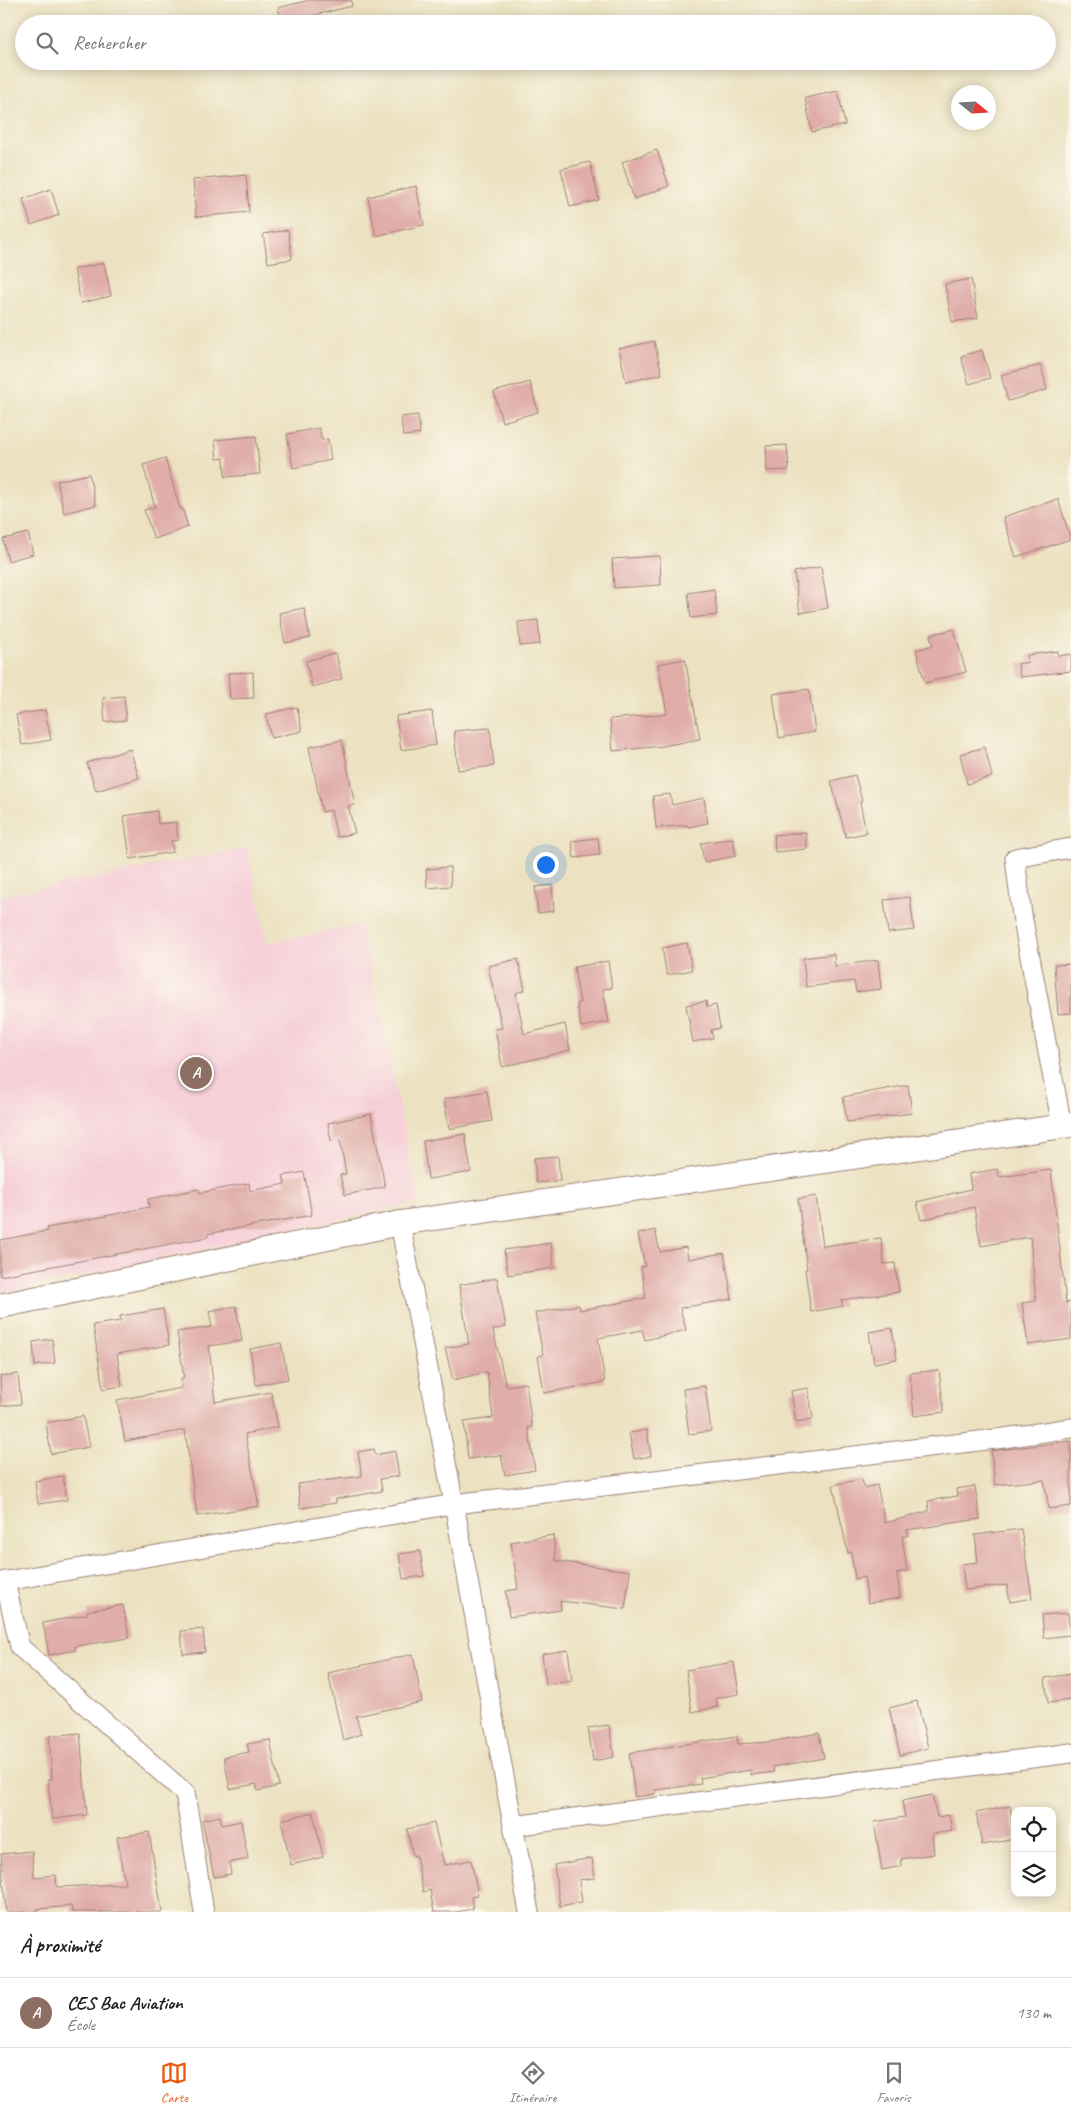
<!DOCTYPE html>
<html lang="fr">
<meta charset="utf-8">
<style>
:root{--surface:#fff;--page:#f2f2f2;--text:#202124;--muted:#757577;--line:#e0e0e0;--accent:#ea580c}
body{margin:0;font-family:Caveat,sans-serif;background:var(--page);color:var(--text)}
.controls{position:absolute;right:15px;bottom:15px;display:grid;overflow:hidden;border-radius:10px;box-shadow:0 2px 12px #0003}
.controls button{width:45px;height:45px;display:grid;place-items:center;padding:0;border:0;border-bottom:1px solid var(--line);background:var(--surface);color:var(--text);font:25px sans-serif}
.compass{position:absolute;left:951px;top:85px;width:45px;height:45px;border-radius:50%;background:var(--surface);box-shadow:0 2px 12px #0003;rotate:108deg}
.you{position:absolute;left:545px;top:864px;width:18px;height:18px;margin:-12px;border:4px solid #fff;border-radius:50%;background:#1a73e8;box-shadow:0 0 0 8px #1a73e833}
.badge{display:grid;place-items:center;width:32px;height:32px;border-radius:50%;background:var(--accent);color:#fff;font-size:16px;font-weight:700}
.pin{position:absolute;translate:-50% -50%;border:2px solid #fff;box-shadow:0 1px 5px #0006}
.list{margin:0;padding:0;list-style:none}
h2{display:flex;justify-content:space-between;align-items:center;height:65px;margin:0;padding:0 20px;font-size:21px}
h2 small{font-size:16px;font-weight:400;color:var(--muted)}
.list li{display:grid;grid-template-columns:32px 1fr auto;gap:15px;align-items:center;box-sizing:border-box;height:70px;padding:0 20px;border-top:1px solid var(--line)}
.list b{display:block;font-size:19px;white-space:nowrap}
.list p{margin:0;font-size:16px;white-space:nowrap;color:var(--muted)}
.list em{font-size:16px;font-style:normal;color:var(--muted)}
.icon{flex:none;width:28px;height:28px;fill:none;stroke:currentColor;stroke-width:2;stroke-linecap:round;stroke-linejoin:round}
.map{position:relative;flex:none;width:1071px;height:1912px;overflow:hidden}
.search{position:absolute;background:var(--surface);box-shadow:0 2px 12px #0003;left:15px;right:15px;top:15px;height:55px;display:flex;align-items:center;gap:12px;box-sizing:border-box;padding:0 18px;border-radius:28px;color:var(--muted);font-size:19px}
.sheet{height:135px;background:var(--surface)}
nav{display:flex;justify-content:space-around;align-items:center;box-sizing:border-box;height:70px;border-top:1px solid var(--line);background:var(--surface);font-size:14px;color:var(--muted)}
nav a{display:grid;justify-items:center;gap:2px}
nav .on{color:var(--accent)}
.map>svg:first-child{display:block}
</style>
<div class="map">
<svg width="1071" height="1912" viewBox="0 0 1071 1912">
<rect width="100%" height="100%" fill="#fbf7ec"/>
<filter id="ink" filterUnits="userSpaceOnUse"><feTurbulence type="fractalNoise" baseFrequency=".02" numOctaves="2"/><feDisplacementMap in="SourceGraphic" scale="10" xChannelSelector="R" yChannelSelector="G"/><feConvolveMatrix kernelMatrix="1 2 1 2 8 2 1 2 1" color-interpolation-filters="sRGB"/></filter>
<filter id="wash" filterUnits="userSpaceOnUse"><feTurbulence type="fractalNoise" baseFrequency=".0096" numOctaves="4" result="noise"/><feDisplacementMap in="SourceGraphic" scale="20" xChannelSelector="R" yChannelSelector="G"/><feGaussianBlur stdDeviation="1.12" result="paint"/><feColorMatrix in="noise" values="0 0 0 0 0 0 0 0 0 0 0 0 0 0 0 0 0 1.4 0 .05"/><feComposite in="paint" operator="in"/></filter>
<g filter="url(#wash)">
<rect width="100%" height="100%" fill="#ece2c1"/>
<path fill="#f6cfd8" d="M 247,848 L 267,943 L 361,925 L 419,1202 L 0,1294 L 0,896 Z"/>
<g id="blocks">
<path fill="#e0ada9" d="M 310,0 L 351,0 L 352,6 L 282,23 L 278,8 Z
M 838,91 L 845,125 L 812,132 L 805,98 Z
M 657,150 L 669,186 L 634,199 L 622,162 Z
M 590,162 L 599,200 L 570,207 L 561,169 Z
M 246,175 L 249,212 L 196,217 L 193,180 Z
M 416,186 L 424,225 L 376,236 L 368,197 Z
M 51,189 L 59,215 L 31,225 L 23,199 Z
M 288,230 L 292,259 L 268,263 L 263,234 Z
M 104,263 L 111,296 L 81,303 L 74,269 Z
M 971,279 L 978,318 L 952,322 L 945,284 Z
M 654,341 L 662,374 L 626,382 L 619,349 Z
M 982,350 L 990,378 L 969,384 L 961,356 Z
M 1041,365 L 1047,390 L 1008,401 L 1001,375 Z
M 530,382 L 538,412 L 502,422 L 494,392 Z
M 418,415 L 420,434 L 403,436 L 401,417 Z
M 319,428 L 322,440 L 328,439 L 331,460 L 293,468 L 287,434 Z
M 256,436 L 260,474 L 225,477 L 224,458 L 217,459 L 215,440 Z
M 787,445 L 789,470 L 767,471 L 766,446 Z
M 165,458 L 180,509 L 182,508 L 188,527 L 154,539 L 144,510 L 155,507 L 143,465 Z
M 89,474 L 96,505 L 64,513 L 57,481 Z
M 1058,499 L 1071,539 L 1016,557 L 1003,517 Z
M 28,533 L 33,554 L 8,561 L 3,539 Z
M 660,556 L 661,585 L 614,588 L 612,559 Z
M 821,567 L 828,608 L 800,613 L 794,572 Z
M 714,589 L 717,615 L 691,618 L 688,593 Z
M 304,608 L 310,638 L 285,643 L 279,613 Z
M 538,620 L 540,644 L 520,646 L 518,622 Z
M 954,629 L 966,672 L 925,683 L 916,650 L 933,645 L 930,635 Z
M 1058,651 L 1058,656 L 1071,654 L 1071,671 L 1020,677 L 1018,664 L 1028,662 L 1027,655 Z
M 336,653 L 342,679 L 312,687 L 306,661 Z
M 685,659 L 700,739 L 663,746 L 613,751 L 610,719 L 667,714 L 658,664 Z
M 253,672 L 254,698 L 230,699 L 228,673 Z
M 809,689 L 815,732 L 779,738 L 773,694 Z
M 124,696 L 126,720 L 105,722 L 103,698 Z
M 297,707 L 302,731 L 271,738 L 266,714 Z
M 45,710 L 51,740 L 22,745 L 16,715 Z
M 432,711 L 436,745 L 401,750 L 396,716 Z
M 490,728 L 494,766 L 458,770 L 454,731 Z
M 342,740 L 355,805 L 348,806 L 355,833 L 337,837 L 331,810 L 322,812 L 309,747 Z
M 985,747 L 992,777 L 967,784 L 960,754 Z
M 130,749 L 139,778 L 96,791 L 87,763 Z
M 855,775 L 862,801 L 860,802 L 866,833 L 846,837 L 831,781 Z
M 670,794 L 672,805 L 704,798 L 708,823 L 688,827 L 687,825 L 656,828 L 653,796 Z
M 157,811 L 158,824 L 176,822 L 178,840 L 171,841 L 173,852 L 130,859 L 124,816 Z
M 806,832 L 807,849 L 775,852 L 774,835 Z
M 598,838 L 600,855 L 574,858 L 572,841 Z
M 733,838 L 736,856 L 704,862 L 701,843 Z
M 450,867 L 451,886 L 427,888 L 426,869 Z
M 552,885 L 554,911 L 538,913 L 535,887 Z
M 910,897 L 914,930 L 888,933 L 884,900 Z
M 687,943 L 692,970 L 667,975 L 662,948 Z
M 834,954 L 835,966 L 878,960 L 881,989 L 856,992 L 854,981 L 806,987 L 803,958 Z
M 518,959 L 525,990 L 516,993 L 524,1034 L 565,1024 L 570,1050 L 502,1067 L 495,1029 L 502,1028 L 488,966 Z
M 608,961 L 612,988 L 603,989 L 609,1022 L 581,1027 L 577,1004 L 580,1003 L 574,967 Z
M 1071,964 L 1071,1013 L 1058,1014 L 1054,965 Z
M 706,1001 L 707,1007 L 716,1005 L 720,1028 L 711,1030 L 713,1038 L 693,1042 L 686,1005 Z
M 908,1085 L 912,1113 L 847,1122 L 843,1097 Z
M 487,1091 L 492,1121 L 449,1129 L 444,1099 Z
M 371,1114 L 385,1187 L 345,1195 L 340,1175 L 346,1174 L 340,1140 L 331,1141 L 328,1123 Z
M 465,1134 L 471,1172 L 428,1179 L 423,1141 Z
M 558,1156 L 560,1181 L 536,1183 L 534,1158 Z
M 997,1169 L 999,1177 L 1051,1170 L 1066,1303 L 1071,1302 L 1071,1339 L 1028,1345 L 1022,1303 L 1036,1301 L 1030,1237 L 981,1246 L 974,1207 L 921,1220 L 917,1202 L 971,1189 L 969,1174 Z
M 304,1172 L 312,1215 L 207,1234 L 208,1237 L 0,1276 L 0,1240 L 48,1231 L 47,1228 L 149,1207 L 148,1199 L 199,1189 L 200,1193 L 249,1183 L 250,1191 L 285,1184 L 283,1176 Z
M 816,1196 L 823,1246 L 881,1238 L 884,1264 L 895,1263 L 899,1292 L 841,1300 L 843,1306 L 811,1312 L 805,1269 L 807,1269 L 798,1199 Z
M 655,1230 L 660,1252 L 686,1247 L 688,1259 L 724,1253 L 732,1299 L 680,1308 L 686,1330 L 645,1340 L 642,1330 L 598,1338 L 605,1382 L 544,1393 L 538,1356 L 543,1355 L 535,1313 L 579,1305 L 580,1310 L 646,1298 L 641,1267 L 645,1266 L 638,1234 Z
M 551,1243 L 554,1268 L 508,1275 L 504,1250 Z
M 497,1278 L 506,1327 L 493,1330 L 506,1386 L 526,1383 L 532,1427 L 528,1427 L 535,1470 L 505,1475 L 501,1455 L 468,1459 L 464,1422 L 493,1418 L 487,1372 L 453,1380 L 445,1348 L 469,1344 L 459,1285 Z
M 236,1306 L 242,1341 L 209,1346 L 215,1402 L 271,1392 L 278,1427 L 245,1434 L 259,1506 L 197,1516 L 185,1430 L 125,1441 L 117,1400 L 182,1388 L 181,1378 L 184,1377 L 177,1332 L 212,1327 L 209,1311 Z
M 163,1309 L 169,1345 L 117,1354 L 122,1386 L 103,1389 L 93,1325 L 121,1321 L 120,1316 Z
M 892,1328 L 897,1359 L 874,1363 L 869,1332 Z
M 52,1339 L 55,1363 L 35,1366 L 33,1342 Z
M 281,1343 L 288,1379 L 256,1385 L 250,1349 Z
M 939,1370 L 944,1412 L 914,1416 L 910,1373 Z
M 18,1374 L 21,1404 L 1,1406 L 0,1376 Z
M 705,1386 L 711,1431 L 689,1434 L 683,1389 Z
M 808,1388 L 813,1419 L 796,1422 L 791,1391 Z
M 83,1416 L 89,1447 L 51,1454 L 46,1423 Z
M 647,1430 L 651,1456 L 634,1459 L 629,1433 Z
M 1071,1441 L 1071,1506 L 1049,1509 L 1044,1480 L 995,1485 L 991,1451 Z
M 374,1449 L 375,1455 L 395,1451 L 399,1476 L 380,1479 L 382,1491 L 336,1499 L 336,1503 L 300,1508 L 298,1484 L 362,1476 L 358,1452 Z
M 63,1476 L 67,1500 L 38,1504 L 35,1481 Z
M 862,1479 L 864,1488 L 877,1485 L 885,1523 L 929,1511 L 928,1501 L 957,1496 L 956,1489 L 975,1486 L 980,1519 L 907,1530 L 909,1535 L 902,1537 L 907,1571 L 897,1573 L 900,1598 L 868,1603 L 864,1577 L 855,1579 L 851,1552 L 848,1553 L 833,1485 Z
M 1021,1529 L 1032,1598 L 1010,1602 L 1007,1585 L 965,1590 L 962,1564 L 978,1562 L 975,1535 Z
M 553,1535 L 556,1561 L 630,1571 L 625,1609 L 560,1601 L 561,1610 L 509,1617 L 506,1591 L 518,1589 L 511,1542 Z
M 420,1551 L 424,1576 L 403,1579 L 399,1554 Z
M 123,1605 L 129,1638 L 75,1646 L 76,1650 L 49,1655 L 43,1623 L 88,1614 L 87,1611 Z
M 1068,1613 L 1070,1635 L 1044,1638 L 1042,1615 Z
M 203,1629 L 205,1652 L 183,1654 L 181,1631 Z
M 568,1650 L 572,1681 L 546,1684 L 542,1654 Z
M 413,1654 L 422,1702 L 356,1716 L 361,1734 L 343,1740 L 328,1673 Z
M 734,1662 L 739,1694 L 716,1698 L 717,1707 L 692,1712 L 686,1670 Z
M 1071,1674 L 1071,1700 L 1048,1703 L 1045,1678 Z
M 917,1701 L 928,1748 L 900,1755 L 889,1708 Z
M 609,1725 L 614,1757 L 593,1761 L 588,1728 Z
M 80,1733 L 87,1815 L 52,1819 L 48,1779 L 52,1779 L 49,1736 Z
M 819,1733 L 824,1758 L 773,1767 L 774,1772 L 751,1775 L 751,1770 L 700,1778 L 701,1784 L 655,1790 L 655,1794 L 635,1797 L 629,1753 L 737,1736 L 738,1744 L 769,1742 Z
M 270,1740 L 279,1786 L 258,1791 L 256,1784 L 230,1789 L 224,1757 L 249,1752 L 247,1744 Z
M 932,1795 L 937,1817 L 949,1815 L 952,1831 L 932,1834 L 934,1854 L 901,1859 L 902,1866 L 882,1870 L 874,1822 L 905,1817 L 902,1801 Z
M 1010,1806 L 1015,1839 L 982,1845 L 976,1813 Z
M 313,1812 L 323,1857 L 291,1865 L 281,1820 Z
M 220,1816 L 222,1825 L 241,1821 L 248,1859 L 229,1863 L 231,1874 L 214,1877 L 202,1820 Z
M 434,1823 L 444,1865 L 471,1860 L 478,1895 L 471,1897 L 473,1909 L 456,1912 L 434,1912 L 430,1890 L 423,1892 L 416,1855 L 413,1856 L 407,1829 Z
M 149,1832 L 162,1912 L 72,1912 L 71,1906 L 37,1909 L 37,1912 L 6,1912 L 1,1854 L 32,1851 L 34,1877 L 56,1875 L 57,1887 L 125,1884 L 117,1837 Z
M 592,1858 L 595,1878 L 579,1880 L 582,1902 L 560,1906 L 554,1865 Z"/>
</g>
</g>
<g filter="url(#ink)">
<use href="#blocks" fill-opacity="0" stroke="#9b8076" stroke-width="1"/>
<g fill="none" stroke-linecap="round" stroke-linejoin="round">
<g stroke="#9b8076" stroke-width="21">
<path id="minor" d="M 1062,1126 L 1022,915 L 1015,858 L 1071,848
M 400,1223 L 454,1504 L 529,1912
M 5,1581 L 20,1647 L 185,1793 L 204,1912
M 0,1582 L 454,1504 L 1004,1438 L 1071,1428
M 513,1826 L 1071,1753"/>
</g>
<g stroke="#9b8076" stroke-width="26">
<path id="tertiary" d="M 0,1306 L 400,1223 L 1071,1125"/>
</g>
<use href="#minor" stroke="#fff" stroke-width="19"/>
<use href="#tertiary" stroke="#fff" stroke-width="24"/>
</g>
</g>
</svg>
<div class="controls">
<button><svg class="icon" aria-label="locate" viewBox="0 0 24 24"><circle cx="12" cy="12" r="6"/><path d="M12 2v4M12 18v4M2 12h4M18 12h4"/></svg></button>
<button><svg class="icon" aria-label="layers" viewBox="0 0 24 24"><path d="M12 4l9 5-9 5-9-5zM3 14l9 5 9-5"/></svg></button>
</div>
<svg class="compass" viewBox="-18 -18 36 36"><path d="M0-13l5 13h-10z" fill="#e53935"/><path d="M0 13l5-13h-10z" fill="#757577"/></svg>
<div class="you"></div>
<div class="pin badge" style="left:196px;top:1073px;background:#8d6e63">A</div>
<div class="search"><svg class="icon" aria-label="search" viewBox="0 0 24 24"><circle cx="10" cy="10" r="6"/><path d="M15 15l6 6"/></svg>Rechercher</div>
</div>
<section class="sheet">
<h2>À proximité<small></small></h2>
<ul class="list">
<li><span class="badge" style="background:#8d6e63">A</span><div><b>CES Bac Aviation</b><p>École</p></div><em>130 m</em></li>
</ul>
</section>
<nav>
<a class="on"><svg class="icon" aria-label="map" viewBox="0 0 24 24"><path d="M3 6l6-2 6 2 6-2v14l-6 2-6-2-6 2zM9 4v14M15 6v14"/></svg>Carte</a>
<a><svg class="icon" aria-label="directions" viewBox="0 0 24 24"><path d="M12 3l9 9-9 9-9-9zM9 14v-3h6M13 9l2 2-2 2"/></svg>Itinéraire</a>
<a><svg class="icon" aria-label="saved" viewBox="0 0 24 24"><path d="M7 4h10v16l-5-4-5 4z"/></svg>Favoris</a>
</nav>
